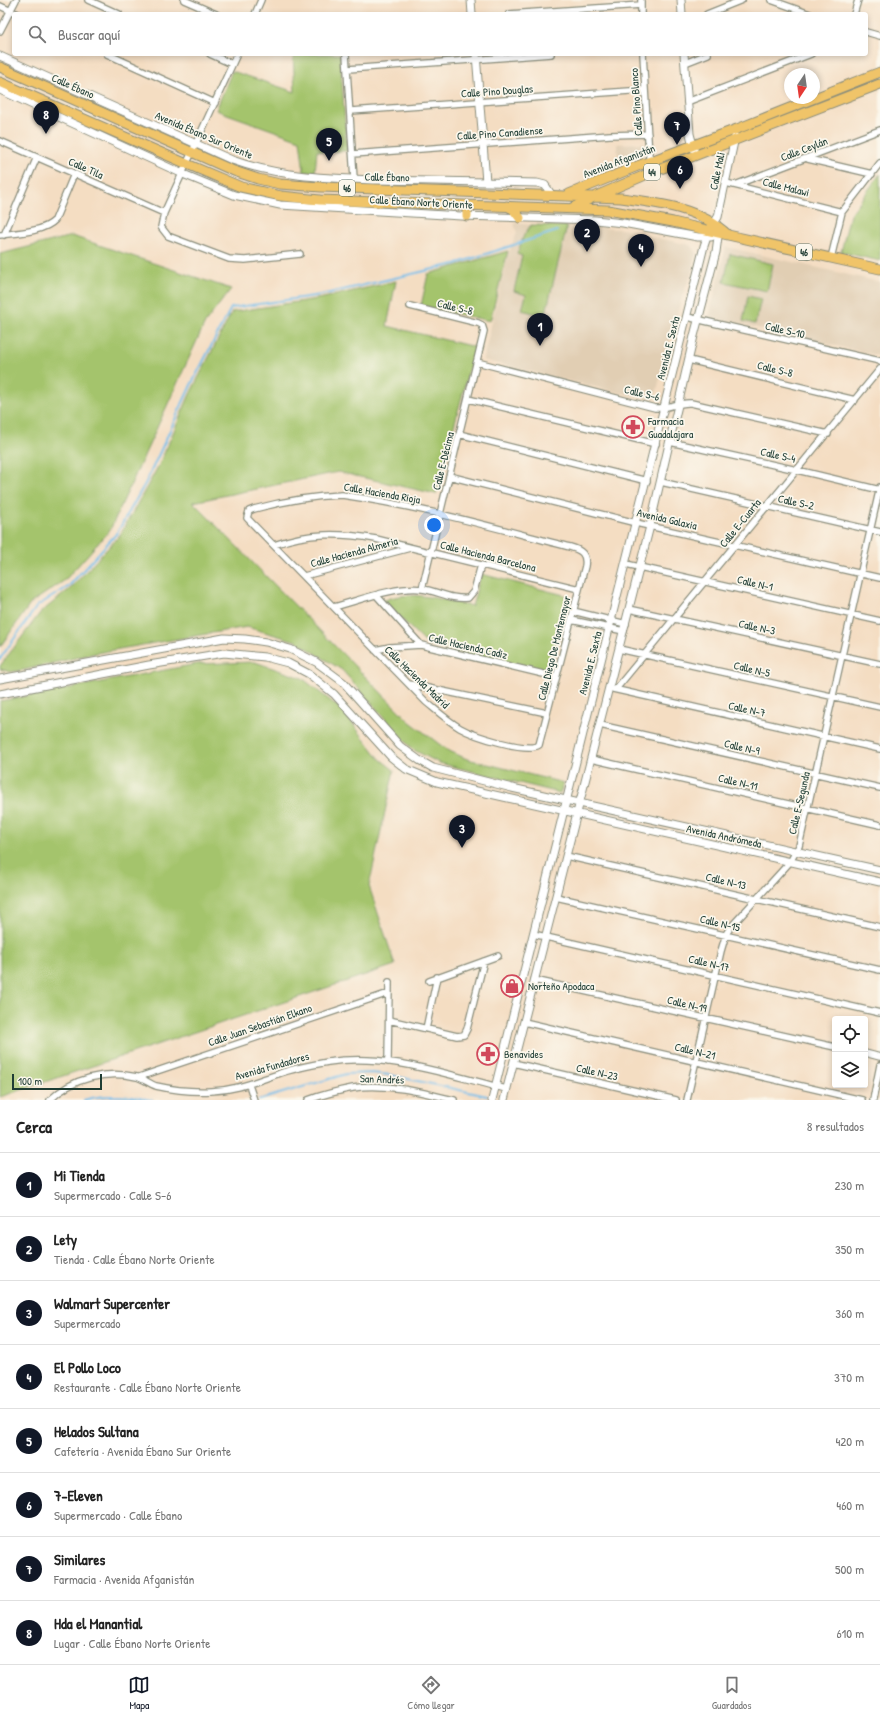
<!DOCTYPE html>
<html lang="es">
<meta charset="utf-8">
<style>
:root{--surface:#fff;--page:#f2f2f2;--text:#222;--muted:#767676;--line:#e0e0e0;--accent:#111827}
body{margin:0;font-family:"Patrick Hand",sans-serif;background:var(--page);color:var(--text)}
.controls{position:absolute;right:12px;bottom:12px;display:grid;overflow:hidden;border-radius:4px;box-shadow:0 2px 6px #0003}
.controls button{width:36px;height:36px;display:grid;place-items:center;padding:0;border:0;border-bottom:1px solid var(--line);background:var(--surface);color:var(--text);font:20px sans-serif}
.compass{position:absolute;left:784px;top:68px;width:36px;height:36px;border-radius:50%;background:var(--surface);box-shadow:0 2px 6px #0003;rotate:193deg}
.scale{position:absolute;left:12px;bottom:10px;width:90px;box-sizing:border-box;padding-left:4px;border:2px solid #1f3d34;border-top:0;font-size:11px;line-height:14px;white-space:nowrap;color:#1f3d34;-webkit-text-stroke:3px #fbf7ec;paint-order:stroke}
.you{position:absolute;left:434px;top:525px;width:14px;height:14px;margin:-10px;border:3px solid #fff;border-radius:50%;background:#1a73e8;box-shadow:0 0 0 6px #1a73e833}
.badge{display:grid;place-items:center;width:26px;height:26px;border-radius:50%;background:var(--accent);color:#fff;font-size:13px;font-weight:700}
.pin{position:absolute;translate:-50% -33px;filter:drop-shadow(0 1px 2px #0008)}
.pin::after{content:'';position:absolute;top:21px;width:14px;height:12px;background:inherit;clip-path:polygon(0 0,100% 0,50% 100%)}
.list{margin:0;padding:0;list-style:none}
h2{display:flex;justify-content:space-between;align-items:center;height:52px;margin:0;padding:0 16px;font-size:17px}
h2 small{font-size:13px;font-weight:400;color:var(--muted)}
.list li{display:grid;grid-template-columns:26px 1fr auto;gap:12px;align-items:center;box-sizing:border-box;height:64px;padding:0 16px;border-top:1px solid var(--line)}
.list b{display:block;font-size:15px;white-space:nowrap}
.list p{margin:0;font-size:13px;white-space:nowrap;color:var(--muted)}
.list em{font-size:13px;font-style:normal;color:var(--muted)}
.icon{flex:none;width:22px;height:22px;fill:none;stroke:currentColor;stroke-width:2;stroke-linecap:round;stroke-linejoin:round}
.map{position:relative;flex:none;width:880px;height:1100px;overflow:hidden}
.search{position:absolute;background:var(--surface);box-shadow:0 2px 6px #0003;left:12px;right:12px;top:12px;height:44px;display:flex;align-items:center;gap:10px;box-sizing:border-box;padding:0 14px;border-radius:4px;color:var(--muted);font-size:15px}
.sheet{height:564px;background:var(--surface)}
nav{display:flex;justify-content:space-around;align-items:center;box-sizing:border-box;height:56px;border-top:1px solid var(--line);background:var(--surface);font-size:11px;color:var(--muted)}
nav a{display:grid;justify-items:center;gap:2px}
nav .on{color:var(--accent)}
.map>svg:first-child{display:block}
</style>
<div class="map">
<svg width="880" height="1100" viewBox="0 0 880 1100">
<rect width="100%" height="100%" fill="#fbf7ec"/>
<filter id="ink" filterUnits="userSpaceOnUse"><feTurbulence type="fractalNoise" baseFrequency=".025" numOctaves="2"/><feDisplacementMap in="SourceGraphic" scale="8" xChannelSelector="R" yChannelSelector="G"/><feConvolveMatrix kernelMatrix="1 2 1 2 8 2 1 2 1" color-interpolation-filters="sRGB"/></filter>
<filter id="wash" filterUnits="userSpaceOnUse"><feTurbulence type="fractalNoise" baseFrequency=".012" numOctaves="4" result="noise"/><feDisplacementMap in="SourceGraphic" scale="16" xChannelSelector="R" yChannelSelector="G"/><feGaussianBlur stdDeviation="0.9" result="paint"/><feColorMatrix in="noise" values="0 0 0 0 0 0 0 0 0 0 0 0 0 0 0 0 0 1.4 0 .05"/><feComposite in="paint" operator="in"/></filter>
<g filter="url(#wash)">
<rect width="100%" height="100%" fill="#f4ddc2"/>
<path fill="#e1ceb3" d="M 644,143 L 645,156 L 618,157 L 617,144 Z
M 514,223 L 531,225 L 524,235 L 517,254 L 522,256 L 526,295 L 545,316 L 567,226 L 635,230 L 642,231 L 647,236 L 690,245 L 696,253 L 692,272 L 682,296 L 654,401 L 483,360 L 508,255 L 517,233 Z
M 726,247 L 880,282 L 880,356 L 709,317 Z"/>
<path fill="#a4c46c" stroke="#628050" d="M 293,54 L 340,54 L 347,151 L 317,151 L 315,172 L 304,172 L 300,140 L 216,110 L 232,71 L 295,92 Z
M 880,174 L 880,261 L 841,252 L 850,215 Z
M 531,225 L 567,226 L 545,316 L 522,310 L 526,295 L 514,291 L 522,256 L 517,254 L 524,235 Z
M 72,236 L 231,289 L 205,323 L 110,530 L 65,580 L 31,603 L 0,647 L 0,254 Z
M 508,251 L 490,321 L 421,306 L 428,274 Z
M 730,254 L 773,264 L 767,291 L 724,282 Z
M 396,281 L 387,326 L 475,347 L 436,494 L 338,472 L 193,502 L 409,721 L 447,750 L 467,759 L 564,783 L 560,793 L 439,763 L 412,749 L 342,670 L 296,641 L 247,627 L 96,653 L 24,670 L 10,672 L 0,669 L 0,666 L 40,613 L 71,588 L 120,535 L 159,465 L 190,394 L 232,312 L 323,298 Z
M 748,296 L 761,299 L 755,324 L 743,321 Z
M 481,574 L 568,596 L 549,673 L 428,645 L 383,601 C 410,588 445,601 472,606 Z
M 255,662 L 302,678 L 342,710 L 380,759 L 394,770 L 369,886 L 395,965 L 0,1097 L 0,701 L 197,664 Z"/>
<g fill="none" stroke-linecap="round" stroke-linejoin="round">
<path stroke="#70bcea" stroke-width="2" d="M 0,659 L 37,606 L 68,587 L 117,533 L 146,482 L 191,385 L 231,308 L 321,295 L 455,264 L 557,231
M 84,1100 C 105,1093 130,1096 152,1100
M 259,1100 L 346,1074 L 372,1073 L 390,1075 L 487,1096"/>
</g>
</g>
<g filter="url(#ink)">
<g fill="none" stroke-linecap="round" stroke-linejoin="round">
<g stroke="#8a8d7b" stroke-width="8">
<path id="minor" d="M 88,0 L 119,14
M 184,0 L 216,14
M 641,0 L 641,14
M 771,0 L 810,14
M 0,6 L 18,14
M 255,14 L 261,0
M 509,14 L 641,5
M 707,14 L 742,0
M 854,14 L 858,0
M 0,31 L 16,0
M 866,32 L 880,36
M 107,54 L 215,103
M 210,54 L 232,64
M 237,54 L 164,213 L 161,227 L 168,236 L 229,259 L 245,260 L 300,254
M 346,54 L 354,179
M 643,54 L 650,173
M 685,63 L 708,54
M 348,69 L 551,54
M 687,102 L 811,54
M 351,111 L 644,90
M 0,141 L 164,213
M 353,154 L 610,135 L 648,134
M 808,159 L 872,174
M 726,183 L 842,212
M 735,185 L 880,130
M 0,235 C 16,233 44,232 55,220 L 74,174
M 4,235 L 37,157
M 831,258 L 842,212 L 880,163
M 410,306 L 478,323 L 482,325 L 484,331 L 422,589
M 687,317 L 880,361
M 689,360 L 855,400
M 477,362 L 655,408 C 667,409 678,402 691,403 L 828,434
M 468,399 L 656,444
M 459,434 L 647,481
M 670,442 L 797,470 L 880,490
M 449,476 L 636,523 L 880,578
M 661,482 L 880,532
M 342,495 C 419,506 495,528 570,547 C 581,550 587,554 585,566 L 539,745 C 527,753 474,736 460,728 C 448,721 437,711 426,702 L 247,518 L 249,511 L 254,509 C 284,501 312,496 342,495 Z
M 274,545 C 308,532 341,533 376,539 L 579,589
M 626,564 L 880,621
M 304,576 L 410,548
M 377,596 L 421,645
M 334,607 C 360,600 396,586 422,589 C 438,591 451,600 468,598 L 474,591 L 481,565
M 629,609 L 880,664
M 573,611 L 626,624
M 571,620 L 624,631
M 619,649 L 880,707
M 375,650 L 390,647 L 421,645 L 556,677
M 409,684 L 547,713
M 613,689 L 880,749
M 616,689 L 880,369
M 600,725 L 880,788
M 591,759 L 880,825
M 566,856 L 880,927
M 556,897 L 880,970
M 533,934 L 880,1013
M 534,980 L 835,1047
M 429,981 L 498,956
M 389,1020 L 457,1036 L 464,1035 L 467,1029 L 484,961
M 524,1022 L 862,1100
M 426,1029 L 437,977
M 865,1053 L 880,1057
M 388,1062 L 389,982
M 513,1063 L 676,1100
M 139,1077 L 389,993
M 249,1085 L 254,1100
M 50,1100 C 72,1078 107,1070 137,1077 C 144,1079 150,1084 156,1086 C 174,1090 193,1092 211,1091 C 237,1090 254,1082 278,1074 C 294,1068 311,1065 328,1062 C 388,1052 449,1076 507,1089
M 308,1100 C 322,1095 337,1091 353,1088 C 386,1083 422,1092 454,1100
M 687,1100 L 721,951 L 726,934 L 730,928 L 790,862 L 799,846 L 880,487
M 873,1100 L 880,1065"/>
</g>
<g stroke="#8a8d7b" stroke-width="9">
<path id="tertiary" d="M 471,0 L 472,14
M 681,0 L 682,14
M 476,54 L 486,182
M 684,54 L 690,134 L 694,149
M 0,56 L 232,160 C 279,177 327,178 376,180 C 430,181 484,182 537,183 L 545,185 L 551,194
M 0,90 L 183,174 L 234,195 L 280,205 L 461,216 L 595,220 L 623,223 L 698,237 L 711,237
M 0,679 L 224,638 L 245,639 L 266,642 L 290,649 L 316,662 L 343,682 L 400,746 L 419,760 L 433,768 L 512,788 L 880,870
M 0,694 L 149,665 L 224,653 L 265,657 L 288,663 L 309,674 L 334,694 L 391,757 L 406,769 L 437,782 L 880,882
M 492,1100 L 704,246 L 709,231 L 718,217 L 735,137
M 504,1100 L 650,526 L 694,336 L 716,252 L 719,229"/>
</g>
<g stroke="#8a8d7b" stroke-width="11">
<path id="primary" d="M 0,67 L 234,171 L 258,179 L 280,184 L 321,187 L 621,198 C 659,203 700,208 728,235
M 0,82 L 187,164 L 241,187 L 281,196 L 320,200 L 608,210 L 673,222 L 719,233 L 880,269
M 569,194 L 640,165 L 737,129 L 880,72
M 507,206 L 513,209 L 520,218
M 572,208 L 594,197 L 650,173 L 880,84
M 467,216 L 467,205"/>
</g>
<use href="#minor" stroke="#fff" stroke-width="5.5"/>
<use href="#tertiary" stroke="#fff" stroke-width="7"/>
<use href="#primary" stroke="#f0c469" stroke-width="9"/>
</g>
</g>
<defs>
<g id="pharmacy-ring" transform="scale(1.15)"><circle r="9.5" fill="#fbf7ec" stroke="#d1495b" stroke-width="1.5"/><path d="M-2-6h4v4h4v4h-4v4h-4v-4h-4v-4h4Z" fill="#d1495b"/></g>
<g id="shop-ring" transform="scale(1.15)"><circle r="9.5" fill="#fbf7ec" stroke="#d1495b" stroke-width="1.5"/><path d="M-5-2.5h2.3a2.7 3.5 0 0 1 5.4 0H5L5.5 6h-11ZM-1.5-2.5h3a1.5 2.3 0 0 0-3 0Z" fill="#d1495b"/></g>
</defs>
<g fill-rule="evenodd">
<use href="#pharmacy-ring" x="633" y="427"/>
<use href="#shop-ring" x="512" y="986"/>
<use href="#pharmacy-ring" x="488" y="1054"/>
</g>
<g text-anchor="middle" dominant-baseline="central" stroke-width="3.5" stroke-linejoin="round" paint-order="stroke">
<g fill="#fbf7ec" stroke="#61756b" stroke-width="1">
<rect x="644" y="164" width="16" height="16" rx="3"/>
<rect x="339" y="180" width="16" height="16" rx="3"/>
<rect x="796" y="244" width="16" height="16" rx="3"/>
</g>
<g font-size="10" font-weight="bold" fill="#1f3d34">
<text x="652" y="172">44</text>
<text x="347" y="188">46</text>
<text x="804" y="252">46</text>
</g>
<g font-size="11" fill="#1f3d34" stroke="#fbf7ec">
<text transform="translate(73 86) rotate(24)">Calle Ébano</text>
<text transform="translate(497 91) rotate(-4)">Calle Pino Douglas</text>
<text transform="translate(636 102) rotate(-94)">Calle Pino Blanco</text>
<text transform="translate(500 133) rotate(-4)">Calle Pino Canadiense</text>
<text transform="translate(204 135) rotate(23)">Avenida Ébano Sur Oriente</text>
<text transform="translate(804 149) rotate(-21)">Calle Ceylán</text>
<text transform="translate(619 161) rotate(-21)">Avenida Afganistán</text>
<text transform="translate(86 168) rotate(24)">Calle Tila</text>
<text transform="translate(717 171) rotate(-78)">Calle Mali</text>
<text transform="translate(387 177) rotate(1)">Calle Ébano</text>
<text transform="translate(786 187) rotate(14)">Calle Malawi</text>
<text transform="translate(421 202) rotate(3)">Calle Ébano Norte Oriente</text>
<text transform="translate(455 307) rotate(14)">Calle S-8</text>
<text transform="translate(785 330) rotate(13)">Calle S-10</text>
<text transform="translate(668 348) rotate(-76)">Avenida E. Sexta</text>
<text transform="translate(775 369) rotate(14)">Calle S-8</text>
<text transform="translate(642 393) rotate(13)">Calle S-6</text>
<text transform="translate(778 455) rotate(13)">Calle S-4</text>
<text transform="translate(443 461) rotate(-76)">Calle E-Décima</text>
<text transform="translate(382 493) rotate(10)">Calle Hacienda Rioja</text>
<text transform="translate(796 502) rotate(12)">Calle S-2</text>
<text transform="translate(667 519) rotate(13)">Avenida Galaxia</text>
<text transform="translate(740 523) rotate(-51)">Calle E-Cuarta</text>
<text transform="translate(354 552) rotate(-15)">Calle Hacienda Almeria</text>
<text transform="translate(488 556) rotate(14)">Calle Hacienda Barcelona</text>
<text transform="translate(755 583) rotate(13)">Calle N-1</text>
<text transform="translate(757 627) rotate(12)">Calle N-3</text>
<text transform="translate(468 646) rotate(13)">Calle Hacienda Cadiz</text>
<text transform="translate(554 648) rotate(-76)">Calle Diego De Montemayor</text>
<text transform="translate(590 663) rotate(-76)">Avenida E. Sexta</text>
<text transform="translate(752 669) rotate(13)">Calle N-5</text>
<text transform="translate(417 677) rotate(44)">Calle Hacienda Madrid</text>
<text transform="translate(747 709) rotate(12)">Calle N-7</text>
<text transform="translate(742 747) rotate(13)">Calle N-9</text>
<text transform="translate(738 782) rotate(13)">Calle N-11</text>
<text transform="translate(799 803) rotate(-77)">Calle E-Segunda</text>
<text transform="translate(724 836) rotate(12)">Avenida Andrómeda</text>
<text transform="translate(726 881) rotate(13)">Calle N-13</text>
<text transform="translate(720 923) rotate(13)">Calle N-15</text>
<text transform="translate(709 963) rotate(13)">Calle N-17</text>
<text transform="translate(687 1004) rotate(13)">Calle N-19</text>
<text transform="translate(260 1025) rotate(-19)">Calle Juan Sebastián Elkano</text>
<text transform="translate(695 1051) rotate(13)">Calle N-21</text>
<text transform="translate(272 1066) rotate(-16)">Avenida Fundadores</text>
<text transform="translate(597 1072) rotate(13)">Calle N-23</text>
<text transform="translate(382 1079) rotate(2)">San Andrés</text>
</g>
<g font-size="11" fill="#1f3d34" stroke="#fbf7ec" text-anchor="start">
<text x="648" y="421">Farmacia<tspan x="648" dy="13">Guadalajara</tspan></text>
<text x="528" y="986">Norteño Apodaca</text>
<text x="504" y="1054">Benavides</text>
</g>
</g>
</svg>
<div class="controls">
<button><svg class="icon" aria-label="locate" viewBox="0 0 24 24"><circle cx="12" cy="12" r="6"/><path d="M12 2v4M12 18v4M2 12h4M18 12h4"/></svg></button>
<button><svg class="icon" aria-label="layers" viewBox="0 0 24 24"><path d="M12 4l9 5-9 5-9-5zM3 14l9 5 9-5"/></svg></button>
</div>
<svg class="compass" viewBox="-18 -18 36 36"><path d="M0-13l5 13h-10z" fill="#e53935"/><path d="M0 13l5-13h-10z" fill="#767676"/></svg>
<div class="scale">100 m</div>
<div class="you"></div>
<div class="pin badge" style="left:540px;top:346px">1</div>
<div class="pin badge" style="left:587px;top:252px">2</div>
<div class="pin badge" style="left:462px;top:848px">3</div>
<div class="pin badge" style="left:641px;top:267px">4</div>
<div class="pin badge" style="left:329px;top:161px">5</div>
<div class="pin badge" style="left:680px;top:189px">6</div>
<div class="pin badge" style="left:677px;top:145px">7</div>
<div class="pin badge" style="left:46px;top:134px">8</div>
<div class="search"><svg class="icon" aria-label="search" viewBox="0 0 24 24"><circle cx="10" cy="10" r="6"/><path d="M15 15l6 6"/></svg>Buscar aquí</div>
</div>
<section class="sheet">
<h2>Cerca<small>8 resultados</small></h2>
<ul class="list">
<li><span class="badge">1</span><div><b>Mi Tienda</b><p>Supermercado · Calle S-6</p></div><em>230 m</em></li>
<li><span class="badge">2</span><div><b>Lety</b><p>Tienda · Calle Ébano Norte Oriente</p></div><em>350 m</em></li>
<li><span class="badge">3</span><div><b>Walmart Supercenter</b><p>Supermercado</p></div><em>360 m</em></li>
<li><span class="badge">4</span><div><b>El Pollo Loco</b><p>Restaurante · Calle Ébano Norte Oriente</p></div><em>370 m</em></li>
<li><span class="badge">5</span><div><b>Helados Sultana</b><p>Cafetería · Avenida Ébano Sur Oriente</p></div><em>420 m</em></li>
<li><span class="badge">6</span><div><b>7-Eleven</b><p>Supermercado · Calle Ébano</p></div><em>460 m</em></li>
<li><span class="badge">7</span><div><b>Similares</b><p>Farmacia · Avenida Afganistán</p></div><em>500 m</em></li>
<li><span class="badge">8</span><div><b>Hda el Manantial</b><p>Lugar · Calle Ébano Norte Oriente</p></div><em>610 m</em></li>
</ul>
</section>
<nav>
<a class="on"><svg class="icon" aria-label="map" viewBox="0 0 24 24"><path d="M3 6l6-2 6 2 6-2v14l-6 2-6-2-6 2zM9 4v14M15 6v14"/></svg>Mapa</a>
<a><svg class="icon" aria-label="directions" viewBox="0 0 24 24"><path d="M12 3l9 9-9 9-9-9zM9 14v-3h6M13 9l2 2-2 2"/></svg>Cómo llegar</a>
<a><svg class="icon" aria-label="saved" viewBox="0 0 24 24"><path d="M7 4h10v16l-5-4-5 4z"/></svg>Guardados</a>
</nav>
